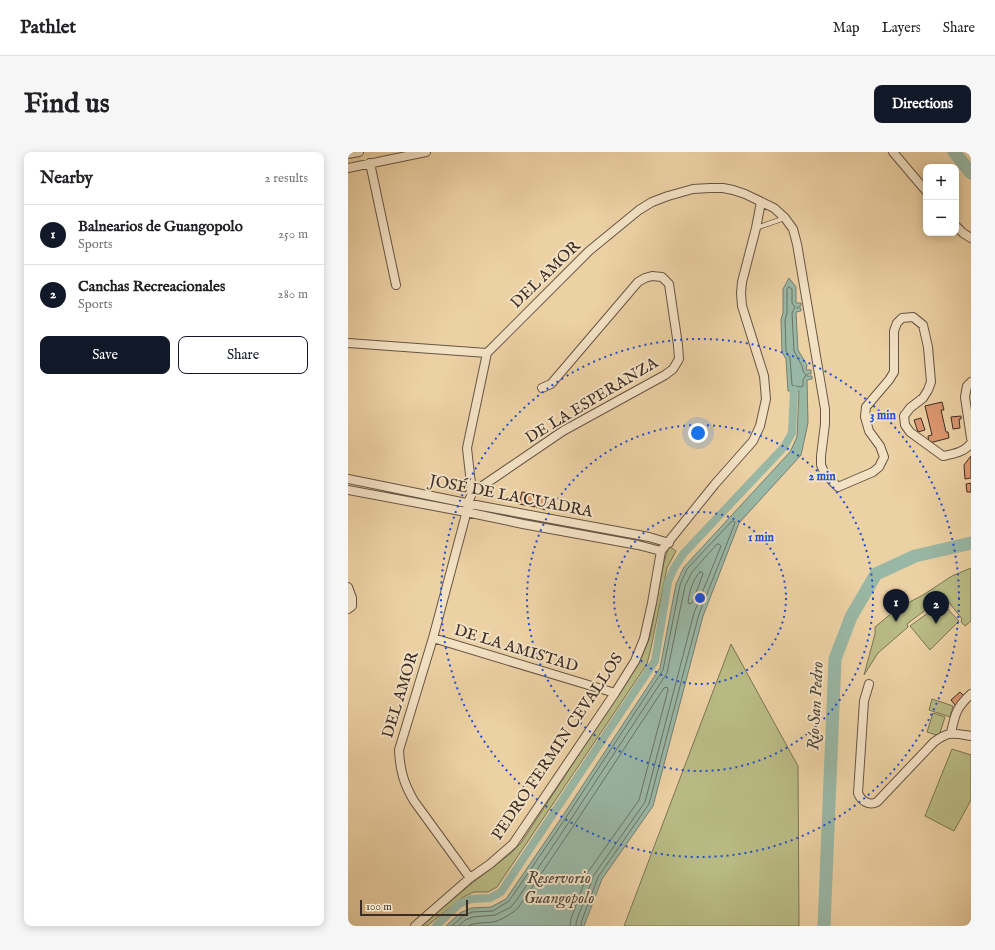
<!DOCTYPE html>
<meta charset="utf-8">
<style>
:root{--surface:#fff;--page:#f6f6f6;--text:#202124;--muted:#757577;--line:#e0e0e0;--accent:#111827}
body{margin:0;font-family:"IM FELL English",serif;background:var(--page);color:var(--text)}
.controls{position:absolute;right:12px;top:12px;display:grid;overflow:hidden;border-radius:8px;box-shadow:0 2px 10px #0003}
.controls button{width:36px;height:36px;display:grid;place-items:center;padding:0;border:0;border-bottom:1px solid var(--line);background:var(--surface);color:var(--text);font:20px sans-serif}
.scale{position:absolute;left:12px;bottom:10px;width:108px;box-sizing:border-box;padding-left:4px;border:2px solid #3b2c25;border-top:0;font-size:11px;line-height:14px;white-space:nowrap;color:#3b2c25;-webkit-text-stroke:3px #f3e1c4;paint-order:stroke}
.you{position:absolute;left:350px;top:281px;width:14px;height:14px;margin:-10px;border:3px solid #fff;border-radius:50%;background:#1a73e8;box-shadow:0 0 0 6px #1a73e833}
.badge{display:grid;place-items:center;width:26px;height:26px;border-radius:50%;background:var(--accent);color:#fff;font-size:13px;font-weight:700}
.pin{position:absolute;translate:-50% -33px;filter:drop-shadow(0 1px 2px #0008)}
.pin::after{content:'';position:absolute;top:21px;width:14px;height:12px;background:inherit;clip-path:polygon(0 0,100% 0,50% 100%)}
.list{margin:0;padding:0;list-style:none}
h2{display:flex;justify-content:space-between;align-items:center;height:52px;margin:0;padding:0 16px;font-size:17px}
h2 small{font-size:13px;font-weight:400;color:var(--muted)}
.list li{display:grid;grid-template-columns:26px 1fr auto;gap:12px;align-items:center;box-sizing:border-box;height:60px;padding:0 16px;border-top:1px solid var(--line)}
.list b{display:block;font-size:15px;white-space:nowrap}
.list p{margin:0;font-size:13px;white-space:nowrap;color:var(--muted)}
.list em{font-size:13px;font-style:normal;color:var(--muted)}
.actions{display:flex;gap:8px;padding:12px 16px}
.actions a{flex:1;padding:9px 0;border:1px solid var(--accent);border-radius:8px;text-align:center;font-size:14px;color:var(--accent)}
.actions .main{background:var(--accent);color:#fff}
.map{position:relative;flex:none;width:623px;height:774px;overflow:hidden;border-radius:8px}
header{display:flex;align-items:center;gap:24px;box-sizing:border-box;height:56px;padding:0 20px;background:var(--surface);border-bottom:1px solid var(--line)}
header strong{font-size:19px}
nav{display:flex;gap:22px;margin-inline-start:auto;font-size:14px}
.intro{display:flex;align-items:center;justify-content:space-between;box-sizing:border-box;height:96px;padding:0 24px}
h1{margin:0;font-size:28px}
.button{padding:10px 18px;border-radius:8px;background:var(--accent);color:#fff;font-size:14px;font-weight:700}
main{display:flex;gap:24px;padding:0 24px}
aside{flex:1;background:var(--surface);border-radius:8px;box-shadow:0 2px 10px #0003}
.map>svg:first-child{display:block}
</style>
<header>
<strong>Pathlet</strong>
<nav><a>Map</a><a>Layers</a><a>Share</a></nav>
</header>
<div class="intro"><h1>Find us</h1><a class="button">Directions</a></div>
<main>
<aside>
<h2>Nearby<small>2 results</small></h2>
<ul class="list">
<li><span class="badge">1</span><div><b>Balnearios de Guangopolo</b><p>Sports</p></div><em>250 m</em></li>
<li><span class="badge">2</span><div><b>Canchas Recreacionales</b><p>Sports</p></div><em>280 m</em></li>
</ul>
<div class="actions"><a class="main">Save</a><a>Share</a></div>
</aside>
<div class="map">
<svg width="623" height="774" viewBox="0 0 623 774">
<rect width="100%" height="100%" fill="#ecd1a4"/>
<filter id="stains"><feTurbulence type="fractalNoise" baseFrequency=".005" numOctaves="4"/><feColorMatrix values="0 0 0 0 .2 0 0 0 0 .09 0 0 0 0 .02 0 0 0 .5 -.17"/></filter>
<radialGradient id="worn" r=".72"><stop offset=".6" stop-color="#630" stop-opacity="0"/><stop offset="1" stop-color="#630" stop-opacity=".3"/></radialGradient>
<path fill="#b9bb85" stroke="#7a7455" d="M 321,394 L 328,399 L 319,416 L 303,496 L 299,512 L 149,735 L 140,740 L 126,740 L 115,745 L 79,774 L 73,774 L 123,732 L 162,702 L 173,691 L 292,509 L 302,485 L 316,410 Z
M 623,416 L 623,469 L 617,474 L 613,470 L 614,467 L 596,444 L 559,472 L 560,475 L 530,501 L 516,523 L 527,482 L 527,475 L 550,456 L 575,443 L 604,424 Z
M 594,451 L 611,469 L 582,498 L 562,474 Z
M 383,492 L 450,614 L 451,774 L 276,774 Z
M 584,547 L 605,554 L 602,565 L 581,558 Z
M 585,561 L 597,565 L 591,584 L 579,580 Z
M 604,597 L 623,603 L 623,648 L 606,679 L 577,664 Z"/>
<path fill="#99b7a5" stroke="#737f72" d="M 441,126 L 448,135 L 448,151 L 453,151 L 453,154 L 449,155 L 449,156 L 453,156 L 453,159 L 448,160 L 450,198 L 459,213 L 458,218 L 463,218 L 463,222 L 459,222 L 459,224 L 464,224 L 464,227 L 459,228 L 460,271 L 453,303 L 391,371 L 355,464 L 305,654 L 254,727 L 236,774 L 98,774 L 112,761 L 123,756 L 143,755 L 158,747 L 212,668 L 312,516 L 328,432 L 336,415 L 442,300 L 449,285 L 451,239 L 440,239 L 438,207 L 434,200 L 433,167 L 435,161 L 435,137 Z"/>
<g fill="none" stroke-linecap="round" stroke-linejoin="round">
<path stroke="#6a7265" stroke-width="1" d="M 441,135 L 444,137 L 444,151 L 447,155 L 444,161 L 446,199 L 454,214 L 455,219 L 458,223 L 455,228 L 455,234 L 454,235 L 445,234 L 444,233 L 442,206 L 438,199 L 437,168 L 439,161 L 439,138 Z
M 352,420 L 354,420 L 355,422 L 344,451 L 341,452 L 340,450 C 342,439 344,428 352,420 Z
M 104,774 L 115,764 L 124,760 L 145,759 L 161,749 L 215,670 L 315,518 L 332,433 L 339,417 L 384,369 L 386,369 L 387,371 L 351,462 L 301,652 L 250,725 L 233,771 L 233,774
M 111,774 L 117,768 L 125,765 L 147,763 L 163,755 L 170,746 L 219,673 L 319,521 L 337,434 L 344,420 L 369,392 L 371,392 L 373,394 L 346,461 L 297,650 L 246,723 L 228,770 L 228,774
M 120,774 C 128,770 136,771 145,770 C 152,769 165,761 170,756 L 224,676 L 316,536 L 319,535 L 320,538 L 291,648 L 240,720 L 223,767 L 222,774"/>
<path stroke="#99b7a5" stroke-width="8" d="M 88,774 L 111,752 L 123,747 L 142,746 L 153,740 L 307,509 L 320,430 L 326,416 L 336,401 L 436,295 L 444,281 L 446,238"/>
<path stroke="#99b7a5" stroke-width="13" d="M 606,0 L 623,21
M 476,774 L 487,507 L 503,465 L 528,422 L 567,404 L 623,391"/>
</g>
<path fill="#dd9770" stroke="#3b2c25" d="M 594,250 L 596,258 L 593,258 L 598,280 L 600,280 L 601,286 L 581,291 L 580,284 L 584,283 L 577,254 Z
M 613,264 L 613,267 L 611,267 L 612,276 L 605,277 L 603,265 Z
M 573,266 L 577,278 L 570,280 L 566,268 Z
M 623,304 L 623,326 L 617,327 L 616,313 Z
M 623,331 L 623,340 L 619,340 L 618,332 Z
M 174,340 L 189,342 L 187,355 L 171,352 Z
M 190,343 L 200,344 L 198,358 L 188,355 Z
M 612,540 L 617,545 L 608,554 L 603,548 Z"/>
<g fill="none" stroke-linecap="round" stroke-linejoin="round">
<g stroke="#675545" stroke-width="5.5">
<path id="lane" d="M 408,76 L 437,66"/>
</g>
<g stroke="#675545" stroke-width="10">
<path id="street" d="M 545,0 L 578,39
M 0,2 L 11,0
M 22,11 L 48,133
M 0,16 L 78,0
M 608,74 L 615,81 L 623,86
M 0,191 L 139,201
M 623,230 L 619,234 L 617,245 L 623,286
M 0,327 L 128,353 L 301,385 L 321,391
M 0,338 L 118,360 L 175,372 L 290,393 L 313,399
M 124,341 L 119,296 L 139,201 L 241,99 L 291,58 L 304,50 L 320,44 L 345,37 L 362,36 L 375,36 L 385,38 L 397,42 L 426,56 L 437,66 L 445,77 L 449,92 L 477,257 L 477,272 L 473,304 L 473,313 L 477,322 L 490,335 L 525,320 L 531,315 L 536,305 L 532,294 L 521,279 L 517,265 L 518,255 L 541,228 L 546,220 L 546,179 L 549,171 L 554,166 L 565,165 L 575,173 L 580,195 L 583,230 L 580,238 L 575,246 L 562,256 L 556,264 L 557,273 L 562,280 L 595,304 C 605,302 617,300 623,291
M 0,435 L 4,446 L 4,454 L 0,457
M 85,486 L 267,541
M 521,532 L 516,549 L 510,641 C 513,649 521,654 529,650 L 586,590 C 601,579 605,581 623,584
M 603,581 C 607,562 608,556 623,542
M 122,726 L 66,649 C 56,632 52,619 51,598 L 85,486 L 117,366 L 120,351 L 124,341 L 215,279 L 317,223 L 325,217 L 331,207 L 330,193 L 321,132 L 314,125 L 304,124 L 297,126 L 290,130 L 203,232 L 194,236
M 67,774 L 122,726 L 142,712 L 165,692 L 267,541 L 287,509 L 296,487 L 304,451 L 313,399 L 367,332 L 405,289 L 412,274 L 418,247 L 416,224 L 394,154 L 393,141 L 394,130 L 408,76 L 413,50"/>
</g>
<use href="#lane" stroke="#f3e1c4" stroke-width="4"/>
<use href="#street" stroke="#f3e1c4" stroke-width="8"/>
</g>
<g fill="none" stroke="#1d4ed8" stroke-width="2" stroke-dasharray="2 4">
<circle cx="352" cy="446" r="86"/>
<circle cx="352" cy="446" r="173"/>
<circle cx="352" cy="446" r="259"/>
</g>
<g text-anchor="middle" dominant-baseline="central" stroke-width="4" stroke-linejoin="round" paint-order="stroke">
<g font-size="16" fill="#3b2c25" stroke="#f3e1c4">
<text transform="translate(198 123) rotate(-44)">DEL AMOR</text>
<text transform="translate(244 249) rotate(-31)">DE LA ESPERANZA</text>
<text transform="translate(163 345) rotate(11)">JOSÉ DE LA CUADRA</text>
<text transform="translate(168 497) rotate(17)">DE LA AMISTAD</text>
<text transform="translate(53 543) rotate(-73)">DEL AMOR</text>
<text transform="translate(210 595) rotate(-56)">PEDRO FERMIN CEVALLOS</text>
</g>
<g font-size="17" font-style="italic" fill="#4e483f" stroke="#f3e1c4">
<text transform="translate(468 554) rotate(-87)">Río San Pedro</text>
<text x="211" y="726">Reservorio<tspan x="211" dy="20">Guangopolo</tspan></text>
</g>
</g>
<circle cx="352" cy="446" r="6" fill="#1d4ed8" stroke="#f3e1c4" stroke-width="2"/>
<g font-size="12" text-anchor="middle" font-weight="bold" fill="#1d4ed8" stroke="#f3e1c4" stroke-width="4" stroke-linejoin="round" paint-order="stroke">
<text x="535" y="267">3 min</text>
<text x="474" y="328">2 min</text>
<text x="413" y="389">1 min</text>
</g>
<rect width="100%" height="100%" filter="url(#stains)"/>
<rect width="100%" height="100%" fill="url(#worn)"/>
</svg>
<div class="controls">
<button>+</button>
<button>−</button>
</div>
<div class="scale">100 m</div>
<div class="you"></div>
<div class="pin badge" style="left:548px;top:470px">1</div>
<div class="pin badge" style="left:588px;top:472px">2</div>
</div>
</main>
